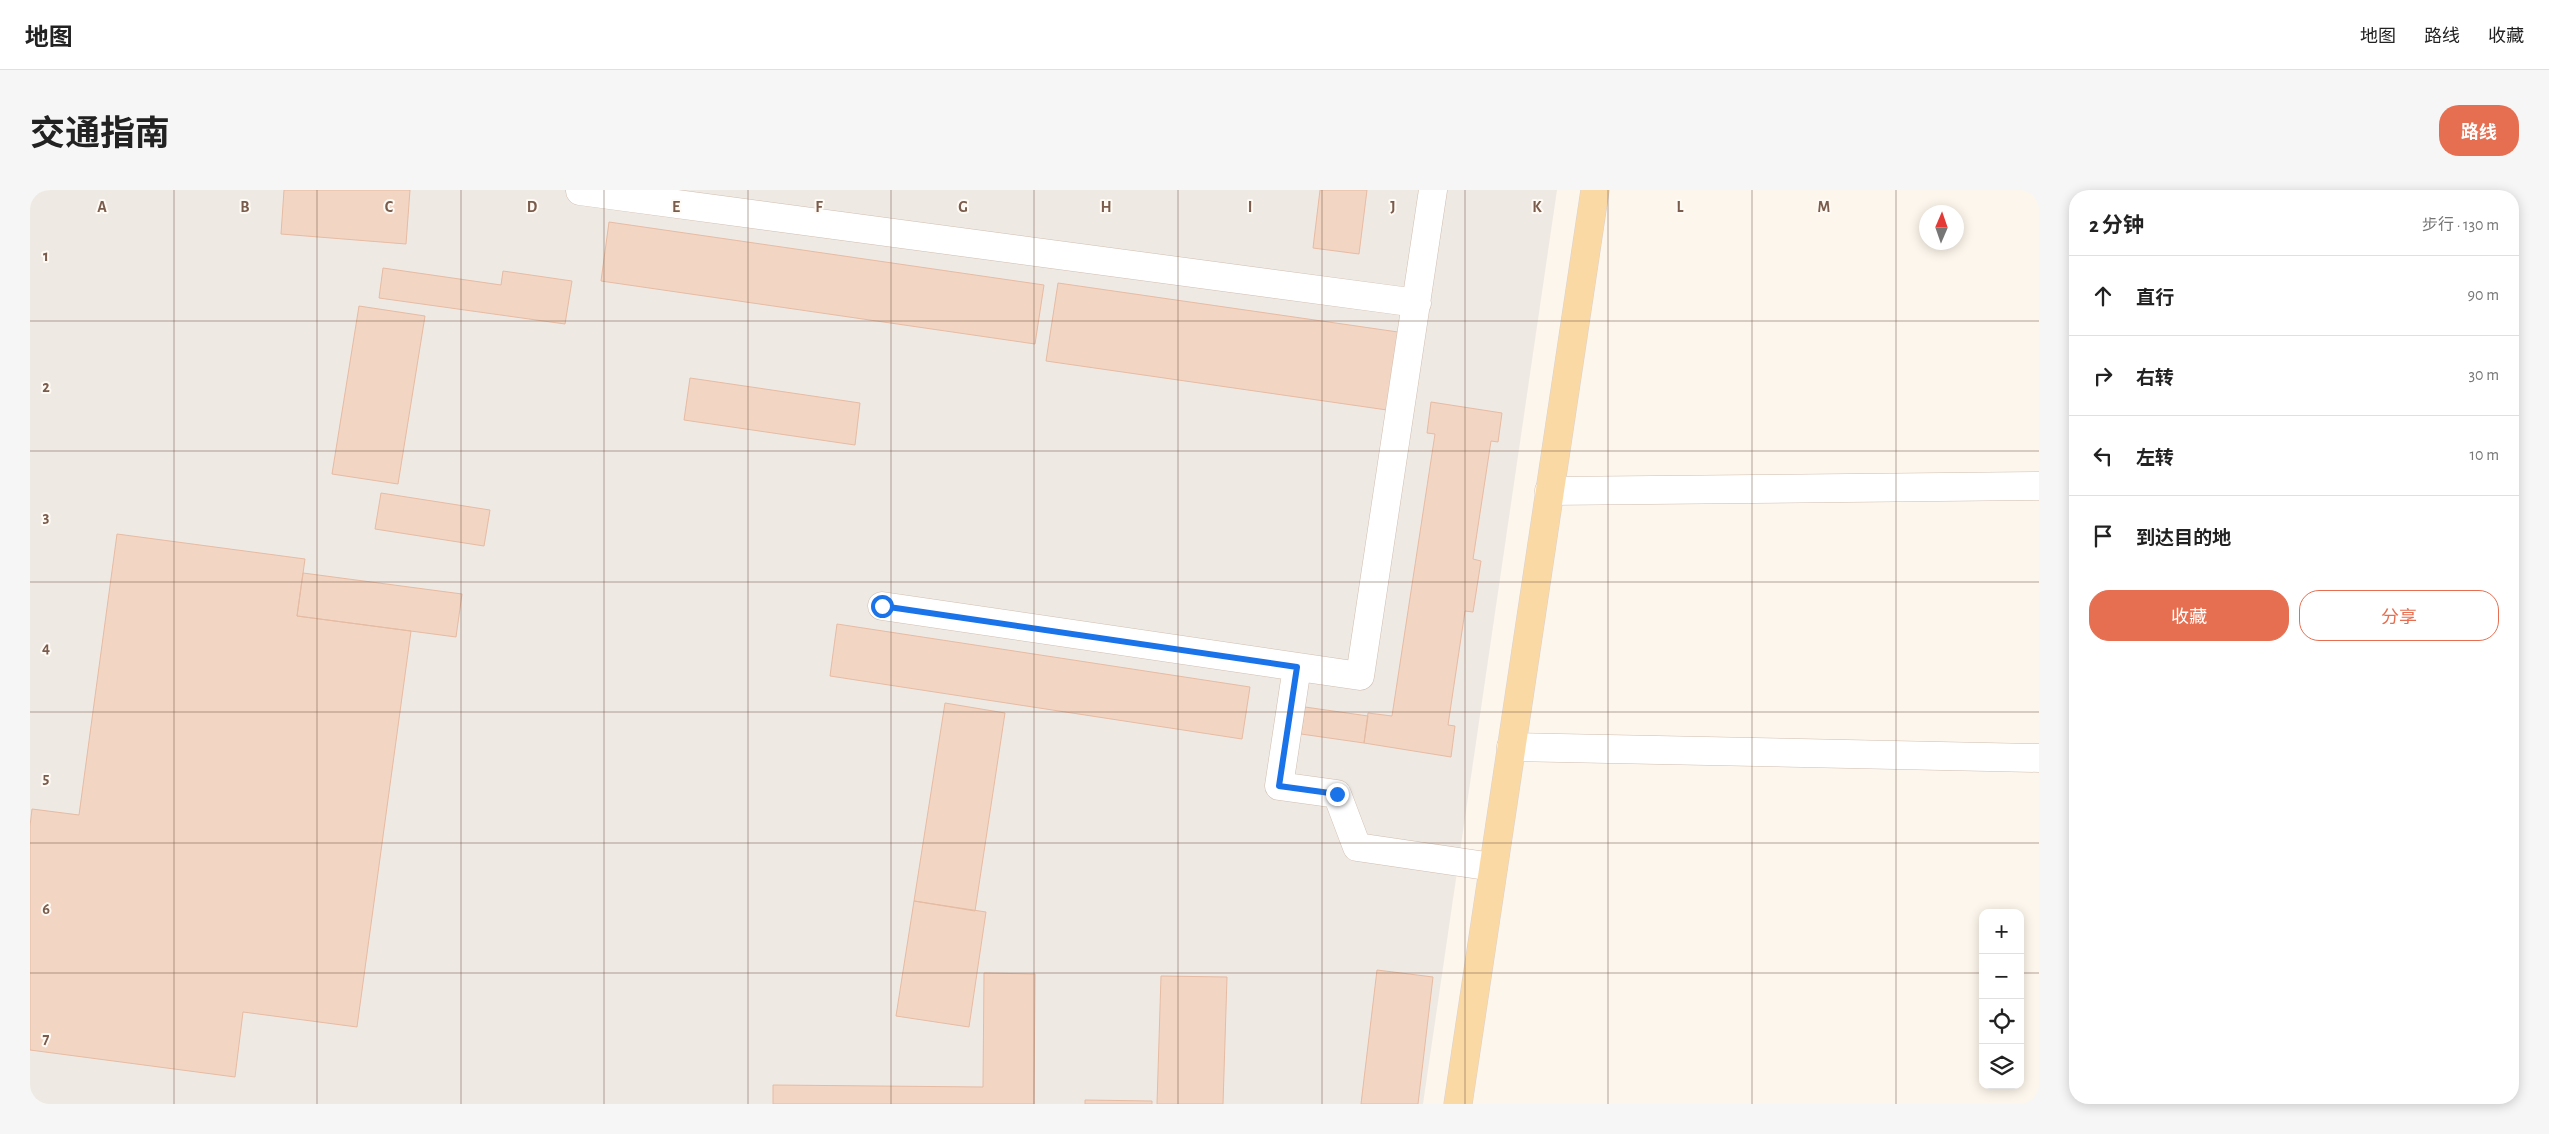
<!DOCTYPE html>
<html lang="zh">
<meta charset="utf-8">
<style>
:root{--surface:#fff;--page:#f6f6f6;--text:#222;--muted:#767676;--line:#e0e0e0;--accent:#e76f51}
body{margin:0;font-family:"Alegreya Sans","Noto Sans SC",sans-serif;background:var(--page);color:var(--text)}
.controls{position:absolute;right:15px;bottom:15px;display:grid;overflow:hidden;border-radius:10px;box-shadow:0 2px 12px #0003}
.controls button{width:45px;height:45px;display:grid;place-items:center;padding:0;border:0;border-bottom:1px solid var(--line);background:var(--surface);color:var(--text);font:25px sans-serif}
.compass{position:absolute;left:1889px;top:15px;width:45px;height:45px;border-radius:50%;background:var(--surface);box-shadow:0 2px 12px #0003;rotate:2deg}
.stop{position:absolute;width:15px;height:15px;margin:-11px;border:4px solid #1a73e8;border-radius:50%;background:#fff}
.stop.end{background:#1a73e8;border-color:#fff;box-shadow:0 1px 5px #0008}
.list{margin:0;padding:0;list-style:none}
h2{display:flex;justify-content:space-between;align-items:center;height:65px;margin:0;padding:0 20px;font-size:21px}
h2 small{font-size:16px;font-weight:400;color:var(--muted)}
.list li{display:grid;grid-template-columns:32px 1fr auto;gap:15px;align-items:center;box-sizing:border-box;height:80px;padding:0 20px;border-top:1px solid var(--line)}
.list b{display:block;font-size:19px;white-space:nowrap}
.list em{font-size:16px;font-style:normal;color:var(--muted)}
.actions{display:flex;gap:10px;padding:15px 20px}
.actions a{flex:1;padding:11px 0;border:1px solid var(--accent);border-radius:20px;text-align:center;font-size:18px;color:var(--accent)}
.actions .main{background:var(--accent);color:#fff}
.icon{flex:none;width:28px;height:28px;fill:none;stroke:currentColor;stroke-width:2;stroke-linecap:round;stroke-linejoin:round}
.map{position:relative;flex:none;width:2009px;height:914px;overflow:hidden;border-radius:20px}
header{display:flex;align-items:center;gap:30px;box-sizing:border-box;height:70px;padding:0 25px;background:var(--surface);border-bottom:1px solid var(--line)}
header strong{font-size:24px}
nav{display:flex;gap:28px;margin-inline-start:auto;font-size:18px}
.intro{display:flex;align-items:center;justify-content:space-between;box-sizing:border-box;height:120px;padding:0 30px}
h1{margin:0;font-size:35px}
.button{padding:12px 22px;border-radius:20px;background:var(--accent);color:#fff;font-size:18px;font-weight:700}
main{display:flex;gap:30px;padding:0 30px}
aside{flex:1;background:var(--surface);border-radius:20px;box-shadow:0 2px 12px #0003}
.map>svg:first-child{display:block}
</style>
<header>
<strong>地图</strong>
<nav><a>地图</a><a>路线</a><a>收藏</a></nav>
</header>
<div class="intro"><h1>交通指南</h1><a class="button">路线</a></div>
<main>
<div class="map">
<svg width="2009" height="914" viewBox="0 0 2009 914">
<rect width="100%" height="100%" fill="#fdf6ec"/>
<path fill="#efe9e4" d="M 0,0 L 1527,0 L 1393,914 L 0,914 Z"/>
<path fill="#f3d5c3" stroke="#e6bba3" d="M 254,0 L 380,0 L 376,54 L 251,44 Z
M 1290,0 L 1337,0 L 1329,64 L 1283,58 Z
M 579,32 L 1014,95 L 1005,154 L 571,91 Z
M 353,78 L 471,95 L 473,81 L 542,91 L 535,134 L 349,108 Z
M 1028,93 L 1368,142 L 1357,220 L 1016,171 Z
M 329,116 L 395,126 L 368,294 L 302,284 Z
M 660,188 L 830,213 L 825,255 L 654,230 Z
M 1401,212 L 1472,223 L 1468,252 L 1461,251 L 1443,369 L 1451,371 L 1443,422 L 1435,421 L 1418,535 L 1425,536 L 1421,567 L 1334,553 L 1338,523 L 1362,526 L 1405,244 L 1397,243 Z
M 351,303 L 460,320 L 454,356 L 345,339 Z
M 87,344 L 275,369 L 267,426 L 381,441 L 327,837 L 213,822 L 205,887 L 0,860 L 0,636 L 2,619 L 49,625 Z
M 273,383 L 432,404 L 426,447 L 267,426 Z
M 807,434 L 1220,497 L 1212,549 L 800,486 Z
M 915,513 L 975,523 L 945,721 L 884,711 Z
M 1275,517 L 1338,526 L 1334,553 L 1271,544 Z
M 884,711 L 956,722 L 939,837 L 866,826 Z
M 1347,780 L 1403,787 L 1388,914 L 1331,914 Z
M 954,783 L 1005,784 L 1004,914 L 743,914 L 743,895 L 953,897 Z
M 1131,786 L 1197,787 L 1193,914 L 1127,914 Z
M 1055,910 L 1122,911 L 1122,914 L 1055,914 Z"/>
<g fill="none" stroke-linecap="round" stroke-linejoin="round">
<g stroke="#d1beb0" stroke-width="29">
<path id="minor" d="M 550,1 L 1387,113
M 1519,301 L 2009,296
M 852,416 L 1330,486 L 1403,0
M 1267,477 L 1249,596 L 1307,604 L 1327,657 L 1463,677
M 1481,557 L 2009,568"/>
</g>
<g stroke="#dad1cd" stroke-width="29">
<path id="major" d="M 1428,914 L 1565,0"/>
</g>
<use href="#minor" stroke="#fff" stroke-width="28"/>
<use href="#major" stroke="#fbd9a5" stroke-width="28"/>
</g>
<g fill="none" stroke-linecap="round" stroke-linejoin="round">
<path stroke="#1a73e8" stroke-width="6" d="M 852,416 L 1267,477 L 1249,596 L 1307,604"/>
</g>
<path fill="none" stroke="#7a5c4d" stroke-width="1" stroke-opacity="0.55" d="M 144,0 L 144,914M 287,0 L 287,914M 431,0 L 431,914M 574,0 L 574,914M 718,0 L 718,914M 861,0 L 861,914M 1004,0 L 1004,914M 1148,0 L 1148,914M 1292,0 L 1292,914M 1435,0 L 1435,914M 1578,0 L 1578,914M 1722,0 L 1722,914M 1866,0 L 1866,914M 0,131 L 2009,131M 0,261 L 2009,261M 0,392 L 2009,392M 0,522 L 2009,522M 0,653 L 2009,653M 0,783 L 1953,783M 1990,783 L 2009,783"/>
<g font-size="16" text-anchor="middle" font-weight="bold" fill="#7a5c4d" stroke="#fffaf3" stroke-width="4" stroke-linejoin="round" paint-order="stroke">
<text x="72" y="22">A</text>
<text x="215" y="22">B</text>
<text x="359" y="22">C</text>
<text x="502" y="22">D</text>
<text x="646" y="22">E</text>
<text x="789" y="22">F</text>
<text x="933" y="22">G</text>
<text x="1076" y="22">H</text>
<text x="1220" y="22">I</text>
<text x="1363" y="22">J</text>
<text x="1507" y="22">K</text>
<text x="1650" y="22">L</text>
<text x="1794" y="22">M</text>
<text x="16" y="71">1</text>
<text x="16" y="202">2</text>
<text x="16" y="332">3</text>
<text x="16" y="463">4</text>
<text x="16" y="593">5</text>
<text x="16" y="724">6</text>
<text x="16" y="854">7</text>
</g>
</svg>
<div class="controls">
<button>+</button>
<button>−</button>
<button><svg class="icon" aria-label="locate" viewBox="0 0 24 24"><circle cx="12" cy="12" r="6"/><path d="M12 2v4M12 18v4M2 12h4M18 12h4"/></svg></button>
<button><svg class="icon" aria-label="layers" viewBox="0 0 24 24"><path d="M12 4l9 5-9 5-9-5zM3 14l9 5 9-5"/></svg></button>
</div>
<svg class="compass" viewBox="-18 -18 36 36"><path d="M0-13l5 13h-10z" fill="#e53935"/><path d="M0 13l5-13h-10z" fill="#767676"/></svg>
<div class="stop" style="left:852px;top:416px"></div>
<div class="stop end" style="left:1307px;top:604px"></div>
</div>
<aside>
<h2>2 分钟<small>步行 · 130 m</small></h2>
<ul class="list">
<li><svg class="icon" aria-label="ahead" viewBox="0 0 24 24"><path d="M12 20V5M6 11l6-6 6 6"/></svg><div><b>直行</b></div><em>90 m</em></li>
<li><svg class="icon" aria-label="right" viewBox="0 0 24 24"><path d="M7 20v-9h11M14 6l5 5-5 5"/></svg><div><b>右转</b></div><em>30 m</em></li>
<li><svg class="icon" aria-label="left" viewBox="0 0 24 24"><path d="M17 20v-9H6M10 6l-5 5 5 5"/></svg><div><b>左转</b></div><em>10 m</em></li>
<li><svg class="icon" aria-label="arrive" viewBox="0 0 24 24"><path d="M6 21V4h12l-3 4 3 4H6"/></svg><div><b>到达目的地</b></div></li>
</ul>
<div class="actions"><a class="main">收藏</a><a>分享</a></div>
</aside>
</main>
